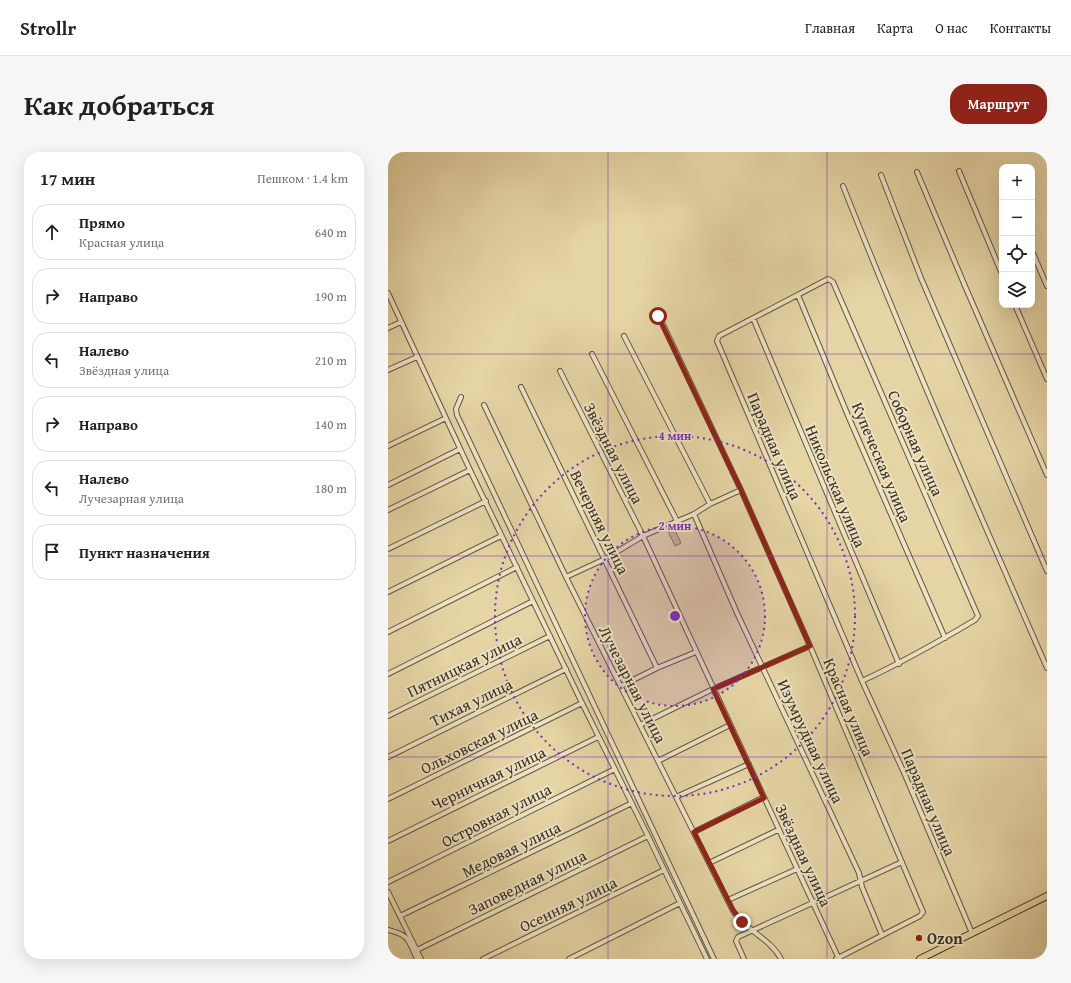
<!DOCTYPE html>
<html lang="ru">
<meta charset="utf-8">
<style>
:root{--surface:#fff;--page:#f6f6f6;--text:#202124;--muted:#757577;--line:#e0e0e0;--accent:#8f2418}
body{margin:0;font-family:"Gentium Book Plus",serif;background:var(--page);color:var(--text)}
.controls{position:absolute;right:12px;top:12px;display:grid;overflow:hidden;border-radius:8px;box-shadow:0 4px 16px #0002}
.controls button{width:36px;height:36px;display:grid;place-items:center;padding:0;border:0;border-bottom:1px solid var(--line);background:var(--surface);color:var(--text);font:20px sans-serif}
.stop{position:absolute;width:12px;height:12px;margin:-9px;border:3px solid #8f2418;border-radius:50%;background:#fff}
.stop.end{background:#8f2418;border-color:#fff;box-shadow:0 1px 4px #0008}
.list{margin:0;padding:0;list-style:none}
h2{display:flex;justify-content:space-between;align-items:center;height:52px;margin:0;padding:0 16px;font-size:17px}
h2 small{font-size:13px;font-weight:400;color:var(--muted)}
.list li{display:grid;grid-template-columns:26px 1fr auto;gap:12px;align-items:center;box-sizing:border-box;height:56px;margin:0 8px 8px;padding:0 8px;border:1px solid var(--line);border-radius:16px}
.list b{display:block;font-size:15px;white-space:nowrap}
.list p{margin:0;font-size:13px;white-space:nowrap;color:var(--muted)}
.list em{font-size:13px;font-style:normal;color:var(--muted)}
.icon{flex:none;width:22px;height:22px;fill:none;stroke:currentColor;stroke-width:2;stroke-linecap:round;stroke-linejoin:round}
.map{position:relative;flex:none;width:659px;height:807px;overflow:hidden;border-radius:16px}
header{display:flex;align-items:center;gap:24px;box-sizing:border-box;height:56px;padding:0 20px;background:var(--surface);border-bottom:1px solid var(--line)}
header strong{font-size:19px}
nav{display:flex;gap:22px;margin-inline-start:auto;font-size:14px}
.intro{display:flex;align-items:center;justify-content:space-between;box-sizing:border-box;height:96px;padding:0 24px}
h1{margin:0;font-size:28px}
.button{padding:10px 18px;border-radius:16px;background:var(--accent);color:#fff;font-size:14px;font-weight:700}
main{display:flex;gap:24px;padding:0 24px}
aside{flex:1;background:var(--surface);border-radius:16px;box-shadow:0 4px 16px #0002}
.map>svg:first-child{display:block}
</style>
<header>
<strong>Strollr</strong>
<nav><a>Главная</a><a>Карта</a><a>О нас</a><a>Контакты</a></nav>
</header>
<div class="intro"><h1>Как добраться</h1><a class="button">Маршрут</a></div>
<main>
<aside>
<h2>17 мин<small>Пешком · 1.4 km</small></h2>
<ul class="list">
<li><svg class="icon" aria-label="ahead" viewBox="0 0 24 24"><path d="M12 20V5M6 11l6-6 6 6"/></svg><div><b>Прямо</b><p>Красная улица</p></div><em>640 m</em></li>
<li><svg class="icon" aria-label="right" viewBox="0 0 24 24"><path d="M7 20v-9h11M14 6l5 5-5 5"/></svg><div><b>Направо</b></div><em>190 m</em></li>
<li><svg class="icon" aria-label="left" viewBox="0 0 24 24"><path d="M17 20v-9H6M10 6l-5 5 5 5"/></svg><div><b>Налево</b><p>Звёздная улица</p></div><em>210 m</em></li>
<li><svg class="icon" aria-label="right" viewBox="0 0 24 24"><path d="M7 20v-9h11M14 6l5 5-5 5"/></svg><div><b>Направо</b></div><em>140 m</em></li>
<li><svg class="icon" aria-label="left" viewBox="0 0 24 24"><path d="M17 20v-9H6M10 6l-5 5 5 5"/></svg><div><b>Налево</b><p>Лучезарная улица</p></div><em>180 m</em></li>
<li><svg class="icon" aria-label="arrive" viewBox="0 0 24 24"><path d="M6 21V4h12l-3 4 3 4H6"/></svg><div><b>Пункт назначения</b></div></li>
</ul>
</aside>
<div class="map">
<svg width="659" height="807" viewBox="0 0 659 807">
<rect width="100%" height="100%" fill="#e5d4a4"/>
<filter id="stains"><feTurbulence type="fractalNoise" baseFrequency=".005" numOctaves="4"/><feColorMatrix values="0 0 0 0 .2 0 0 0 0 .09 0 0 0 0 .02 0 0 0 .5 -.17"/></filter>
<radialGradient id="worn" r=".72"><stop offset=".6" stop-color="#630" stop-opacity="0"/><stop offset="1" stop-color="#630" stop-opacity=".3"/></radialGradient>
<path fill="#c8b88e" stroke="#807458" d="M 285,374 L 293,391 L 287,394 L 279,377 Z"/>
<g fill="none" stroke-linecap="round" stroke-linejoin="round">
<g stroke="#635843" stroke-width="6">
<path id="street" d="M 571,19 L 614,122
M 529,20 L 577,134 L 659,323
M 493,23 L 533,126 L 659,419
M 455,34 C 519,196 589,356 659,516
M 644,99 L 659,134
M 0,141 L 82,318 L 194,551 L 260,684 L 319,807
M 410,143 L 461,266 L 557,486
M 627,153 L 659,227
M 271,164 L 353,338 L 422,494 L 535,760 L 532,764 L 448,807
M 365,166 L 511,512
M 0,176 L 13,170
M 236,184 L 322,352
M 204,202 L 289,369
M 0,218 L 29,205
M 172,219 L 255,384 L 451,807
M 133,235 L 269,516
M 73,245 L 68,257 L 69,263 L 326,807
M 96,253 L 178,425 L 345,759 C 357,778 383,787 393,807
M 0,294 L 58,266
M 0,333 L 72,297
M 0,358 L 82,318
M 306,362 L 349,461 L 471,721 L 474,735 L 494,783
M 0,397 L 98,349
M 178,425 L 217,407 L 255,384 L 306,362 L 322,352 L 353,338
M 0,440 L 113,384
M 0,480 L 129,415
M 0,522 L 145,449
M 474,529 C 513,511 550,490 587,468 L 590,464 L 445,130 L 440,127 L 331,184 L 329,189 L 474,529 L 517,623 L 584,781
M 233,534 L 269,516 L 308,500
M 0,564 L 162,484
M 252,573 L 325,537 L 422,494
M 0,605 L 178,517
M 270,609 L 342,573
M 288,645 L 361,612
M 0,647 L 194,551
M 306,680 L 376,645
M 0,689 L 210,585
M 321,711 L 390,678
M 0,730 L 227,617
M 0,740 L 33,807
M 340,748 L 409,717
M 12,764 L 244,651
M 0,778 C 22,783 20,788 29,807
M 29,798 L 260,684
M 95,807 L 276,718
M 181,807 L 292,751
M 356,807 L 348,789 L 350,785 L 514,710"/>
</g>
<g stroke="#382f23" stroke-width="8">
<path id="primary" d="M 532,807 L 659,744"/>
</g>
<use href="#street" stroke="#eee3c4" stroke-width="4"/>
<use href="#primary" stroke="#e5d4a4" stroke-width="6"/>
</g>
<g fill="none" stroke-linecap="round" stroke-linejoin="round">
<path stroke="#8f2418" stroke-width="5" d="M 270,164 L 353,338 L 422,494 L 325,537 L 376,646 L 306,680 L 345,758 L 354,770"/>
</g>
<path fill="none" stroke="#7b2cbf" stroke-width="1" stroke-opacity="0.55" d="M 220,0 L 220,807M 439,0 L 439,807M 0,202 L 659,202M 0,404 L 659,404M 0,605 L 659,605"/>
<circle cx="287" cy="464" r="90" fill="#7b2cbf" fill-opacity=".12"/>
<g fill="none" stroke="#7b2cbf" stroke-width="2" stroke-dasharray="2 4">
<circle cx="287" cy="464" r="90"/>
<circle cx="287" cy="464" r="180"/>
</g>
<circle fill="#8f2418" stroke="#eee3c4" stroke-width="1.5" cx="531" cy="786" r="4"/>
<g text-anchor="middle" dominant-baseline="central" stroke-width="3.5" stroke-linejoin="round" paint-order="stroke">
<g font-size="16" fill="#382f23" stroke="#eee3c4">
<text transform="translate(528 291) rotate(66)">Соборная улица</text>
<text transform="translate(387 294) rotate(67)">Парадная улица</text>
<text transform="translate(226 301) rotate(63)">Звёздная улица</text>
<text transform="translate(494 310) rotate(67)">Купеческая улица</text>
<text transform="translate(448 334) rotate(67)">Никольская улица</text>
<text transform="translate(212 370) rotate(64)">Вечерняя улица</text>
<text transform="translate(76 513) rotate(-26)">Пятницкая улица</text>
<text transform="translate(245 532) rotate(63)">Лучезарная улица</text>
<text transform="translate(83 550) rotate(-26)">Тихая улица</text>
<text transform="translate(461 555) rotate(67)">Красная улица</text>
<text transform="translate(91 589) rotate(-26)">Ольховская улица</text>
<text transform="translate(423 589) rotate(65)">Изумрудная улица</text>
<text transform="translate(100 626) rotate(-26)">Черничная улица</text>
<text transform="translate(541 650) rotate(67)">Парадная улица</text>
<text transform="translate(108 663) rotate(-27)">Островная улица</text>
<text transform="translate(123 697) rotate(-26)">Медовая улица</text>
<text transform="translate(416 703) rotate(65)">Звёздная улица</text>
<text transform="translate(139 730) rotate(-26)">Заповедная улица</text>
<text transform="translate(180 752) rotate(-26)">Осенняя улица</text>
</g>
<g font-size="16" font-weight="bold" fill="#382f23" stroke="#eee3c4" text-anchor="start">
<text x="539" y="786">Ozon</text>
</g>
</g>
<circle cx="287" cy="464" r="6" fill="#7b2cbf" stroke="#eee3c4" stroke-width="2"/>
<g font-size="12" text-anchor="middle" font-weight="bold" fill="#7b2cbf" stroke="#eee3c4" stroke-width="3.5" stroke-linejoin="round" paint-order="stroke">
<text x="287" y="288">4 мин</text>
<text x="287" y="378">2 мин</text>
</g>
<rect width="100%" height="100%" filter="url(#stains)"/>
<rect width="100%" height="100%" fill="url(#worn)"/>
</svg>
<div class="controls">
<button>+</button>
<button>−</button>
<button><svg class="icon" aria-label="locate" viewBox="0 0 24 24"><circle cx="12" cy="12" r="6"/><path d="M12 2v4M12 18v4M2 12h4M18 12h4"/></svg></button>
<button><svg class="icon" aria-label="layers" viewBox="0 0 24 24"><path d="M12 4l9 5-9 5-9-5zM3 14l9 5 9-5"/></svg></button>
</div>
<div class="stop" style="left:270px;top:164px"></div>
<div class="stop end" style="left:354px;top:770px"></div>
</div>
</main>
